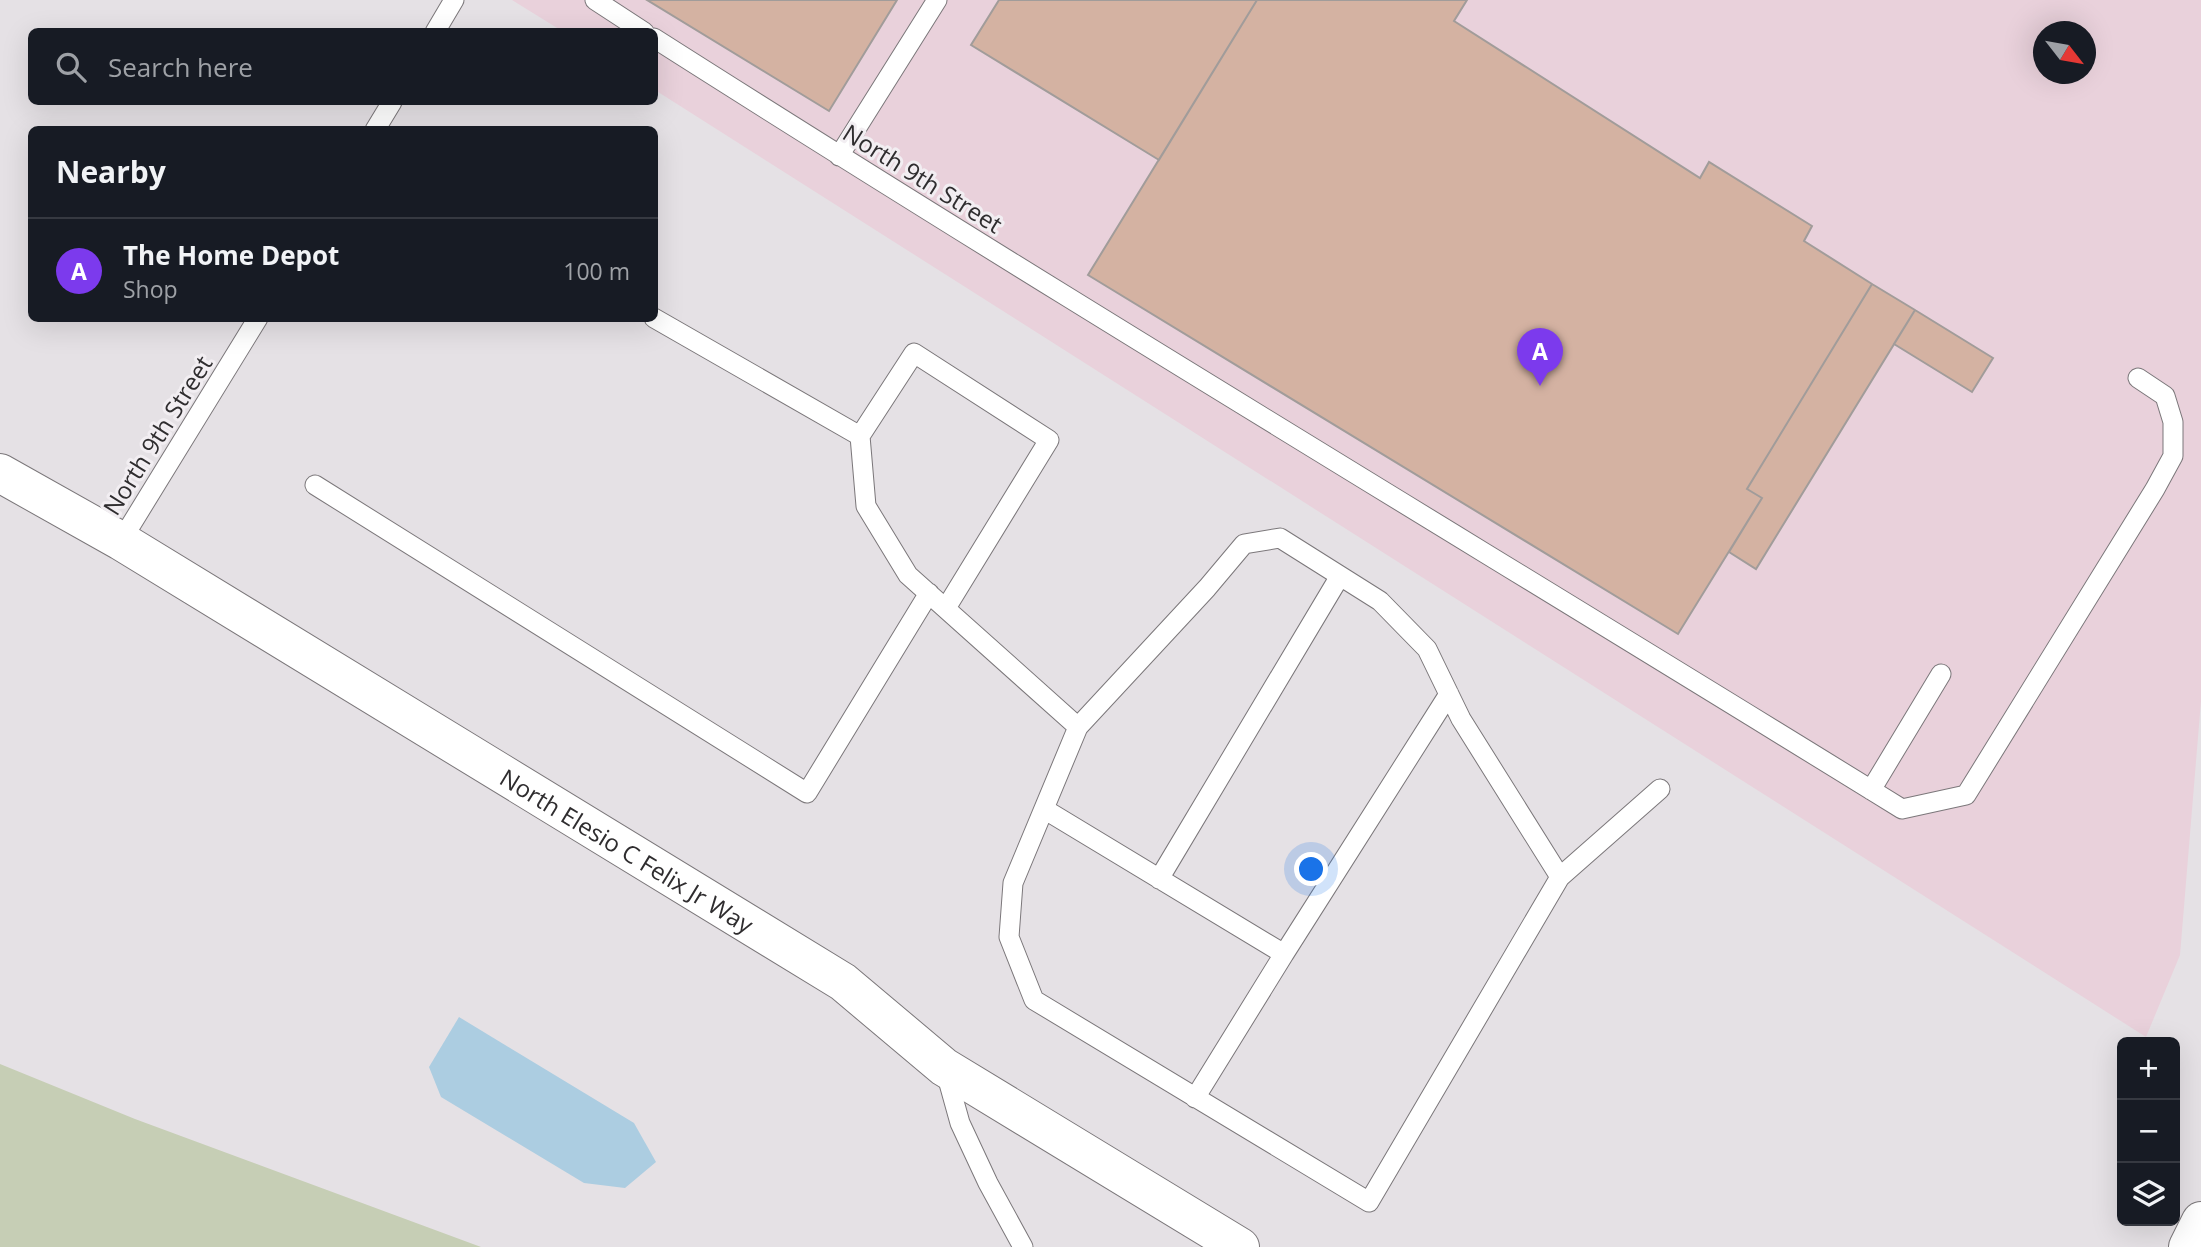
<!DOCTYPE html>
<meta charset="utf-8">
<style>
:root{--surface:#171b24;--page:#20242c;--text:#f1f3f6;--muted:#9ea1a6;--line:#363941;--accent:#7c3aed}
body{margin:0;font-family:"Open Sans",sans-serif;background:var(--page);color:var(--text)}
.controls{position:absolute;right:21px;bottom:21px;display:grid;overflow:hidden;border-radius:10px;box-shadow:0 7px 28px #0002}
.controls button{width:63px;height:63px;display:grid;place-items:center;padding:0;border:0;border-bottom:2px solid var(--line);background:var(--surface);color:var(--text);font:35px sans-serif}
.compass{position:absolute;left:2033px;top:21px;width:63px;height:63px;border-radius:50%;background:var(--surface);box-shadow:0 7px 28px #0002;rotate:121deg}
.you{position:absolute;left:1312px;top:870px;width:24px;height:24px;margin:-18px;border:5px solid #fff;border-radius:50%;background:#1a73e8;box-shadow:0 0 0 10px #1a73e833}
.badge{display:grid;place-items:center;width:46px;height:46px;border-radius:50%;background:var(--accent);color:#fff;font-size:23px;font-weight:700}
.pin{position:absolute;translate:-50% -58px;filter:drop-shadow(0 2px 4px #0008)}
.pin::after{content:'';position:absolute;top:37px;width:24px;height:21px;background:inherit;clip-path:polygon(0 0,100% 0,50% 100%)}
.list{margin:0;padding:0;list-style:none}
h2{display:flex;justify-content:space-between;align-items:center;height:91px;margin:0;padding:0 28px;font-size:30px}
h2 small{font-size:23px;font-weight:400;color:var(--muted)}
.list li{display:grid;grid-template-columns:46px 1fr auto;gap:21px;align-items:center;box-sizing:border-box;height:105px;padding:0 28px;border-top:2px solid var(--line)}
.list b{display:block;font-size:26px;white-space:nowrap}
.list p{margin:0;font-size:23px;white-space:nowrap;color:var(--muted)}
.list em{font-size:23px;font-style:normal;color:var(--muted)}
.icon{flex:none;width:38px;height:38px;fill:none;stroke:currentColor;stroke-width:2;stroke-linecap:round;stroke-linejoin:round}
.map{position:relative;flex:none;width:2201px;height:1247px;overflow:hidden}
.search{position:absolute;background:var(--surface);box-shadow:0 7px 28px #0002;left:28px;top:28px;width:630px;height:77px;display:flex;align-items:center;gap:18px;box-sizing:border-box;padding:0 24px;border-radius:10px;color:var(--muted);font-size:26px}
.panel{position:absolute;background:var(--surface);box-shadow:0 7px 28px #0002;left:28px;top:126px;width:630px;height:196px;border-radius:10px}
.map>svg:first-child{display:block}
</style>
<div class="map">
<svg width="2201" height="1247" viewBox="0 0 2201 1247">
<rect width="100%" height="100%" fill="#e5e1e5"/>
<path fill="#e9d1db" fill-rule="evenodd" d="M 512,0 L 2201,0 L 2201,701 L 2180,955 L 2146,1037 L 655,90 L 654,32 L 562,31 ZM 2044,32 L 2086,32 L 2086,74 L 2044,74 Z"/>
<path fill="#c6ceb5" d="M 0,1064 L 135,1119 L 481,1247 L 0,1247 Z"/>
<path fill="#accde1" d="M 459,1017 L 634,1123 L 656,1162 L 625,1188 L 584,1183 L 441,1097 L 429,1067 Z"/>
<path fill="#d4b2a2" stroke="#a19c9a" stroke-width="2" d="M 647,0 L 897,0 L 829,111 Z
M 999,0 L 1257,0 L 1159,160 L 971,45 Z
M 1257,0 L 1467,0 L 1454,21 L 1700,178 L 1709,162 L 1812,226 L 1804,241 L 1872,284 L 1747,489 L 1762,498 L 1678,634 L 1088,275 Z
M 1872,284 L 1915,310 L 1756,569 L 1729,552 L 1762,498 L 1747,489 Z
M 1915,310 L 1993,358 L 1972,392 L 1894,344 Z"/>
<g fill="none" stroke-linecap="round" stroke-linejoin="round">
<g stroke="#7b777a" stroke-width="21">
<path id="service" d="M 595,0 L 644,32
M 435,32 L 454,0
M 654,38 C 1067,301 1486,552 1902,809 L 1966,795 L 2155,489 L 2173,456 L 2173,422 L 2165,396 L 2138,378
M 375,130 L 392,102
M 839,156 L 937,0
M 654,318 L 860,436 L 866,506 L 908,575 L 1078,727 L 1013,883 L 1009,937 L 1034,1000 L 1369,1202 L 1560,877 L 1660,789
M 860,436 L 914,353 L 1049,440 L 946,608
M 315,485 L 807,793 L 929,593
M 121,541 L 258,318
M 1078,727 L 1207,588 L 1244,544 L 1280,538 L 1380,601 L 1427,649 L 1461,719 L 1560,877
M 1871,790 L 1941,674
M 1044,809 L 1284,954 L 1449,694
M 1159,879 L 1340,576
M 945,1069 L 960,1123 L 988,1183 L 1023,1247
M 1195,1098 L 1284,954"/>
</g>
<g stroke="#7b777a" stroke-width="40">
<g id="minor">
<path id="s1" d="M 0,473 L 121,541 L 843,982 L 944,1067 L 1240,1247"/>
</g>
</g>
<g stroke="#7b777a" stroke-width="40">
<path id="motorway" d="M 2188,1247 L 2201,1221"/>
</g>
<use href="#service" stroke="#fff" stroke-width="19"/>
<use href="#minor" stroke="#fff" stroke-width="38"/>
<use href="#motorway" stroke="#fff" stroke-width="38"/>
</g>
<g text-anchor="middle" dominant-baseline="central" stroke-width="6" stroke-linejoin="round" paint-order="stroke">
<g font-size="24" fill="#2f2d2f" stroke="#f2eef2">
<text transform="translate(923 178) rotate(32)">North 9th Street</text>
<text transform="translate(157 435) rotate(-58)">North 9th Street</text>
<text stroke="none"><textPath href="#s1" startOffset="732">North Elesio C Felix Jr Way</textPath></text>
</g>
</g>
</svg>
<div class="controls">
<button>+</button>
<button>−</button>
<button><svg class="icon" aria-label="layers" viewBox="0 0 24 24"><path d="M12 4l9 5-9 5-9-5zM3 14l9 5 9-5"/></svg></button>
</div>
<svg class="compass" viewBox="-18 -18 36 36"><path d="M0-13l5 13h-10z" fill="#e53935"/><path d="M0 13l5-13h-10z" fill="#9ea1a6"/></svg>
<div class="you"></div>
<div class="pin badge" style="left:1540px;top:386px">A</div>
<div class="search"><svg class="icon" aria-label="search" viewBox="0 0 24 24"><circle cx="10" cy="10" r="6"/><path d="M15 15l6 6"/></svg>Search here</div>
<section class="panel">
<h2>Nearby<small></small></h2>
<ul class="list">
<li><span class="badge">A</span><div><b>The Home Depot</b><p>Shop</p></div><em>100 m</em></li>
</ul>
</section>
</div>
